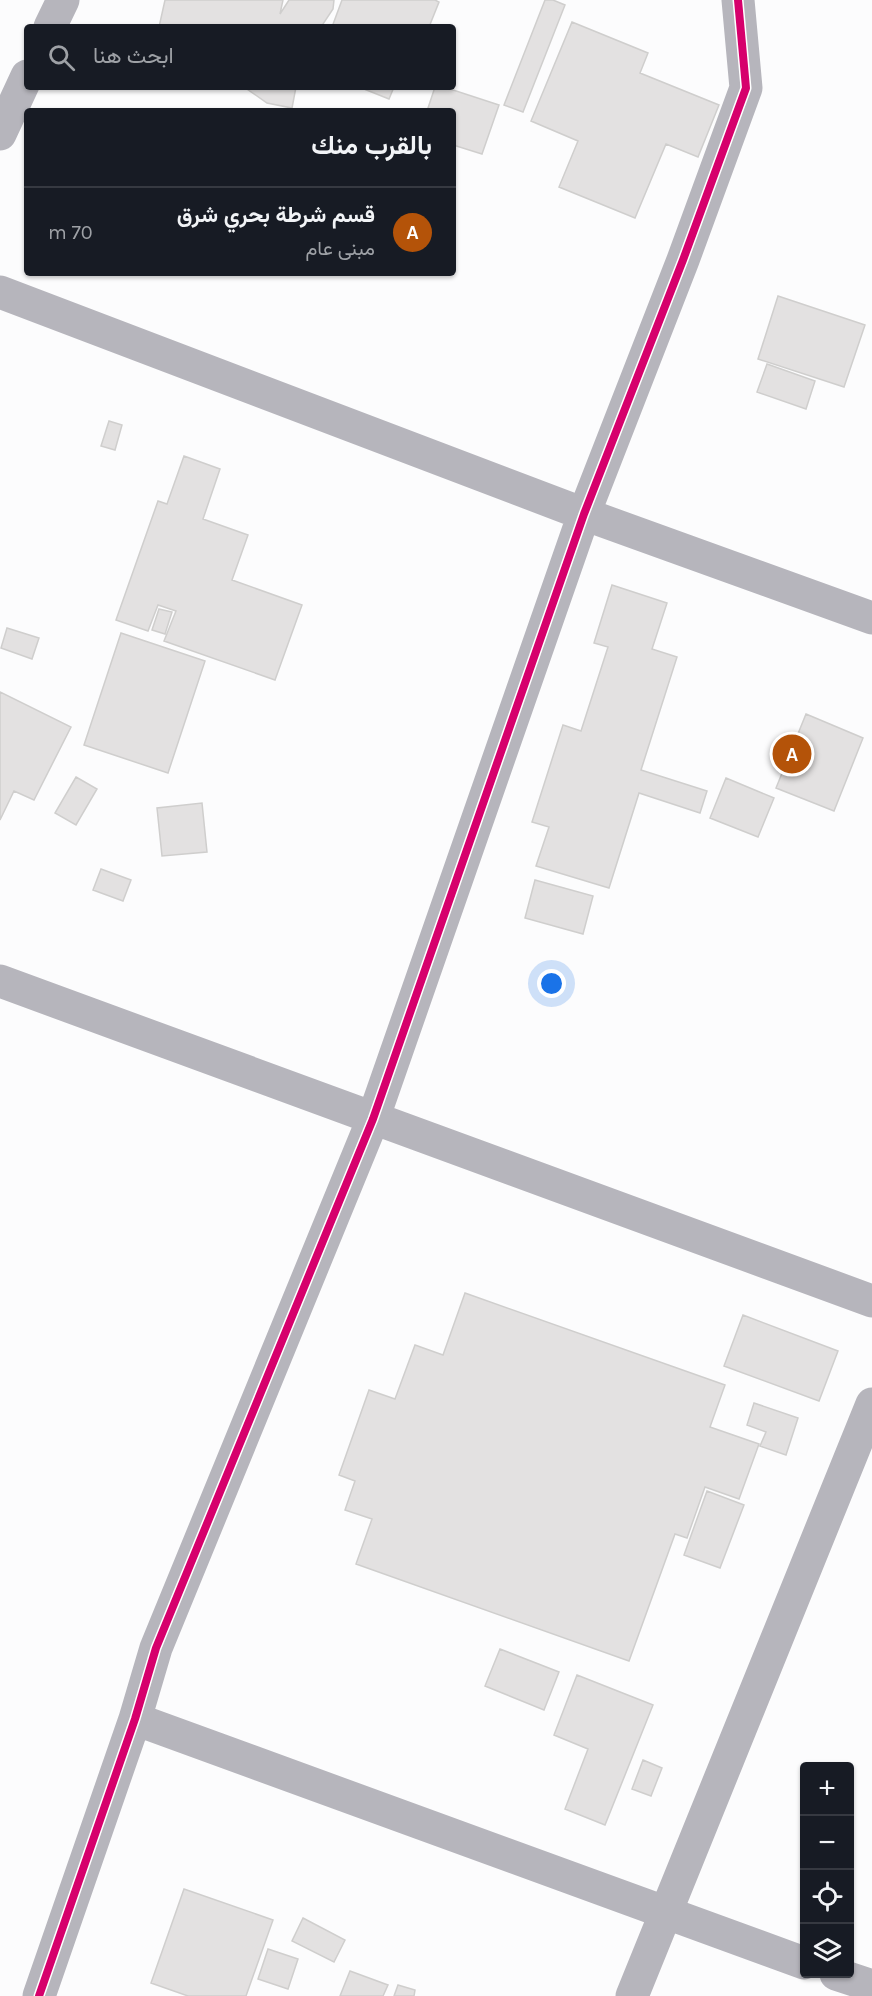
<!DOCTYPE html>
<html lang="ar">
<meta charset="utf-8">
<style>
:root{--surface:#171b24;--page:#20242c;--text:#f1f3f6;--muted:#9ea1a6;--line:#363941;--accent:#b45309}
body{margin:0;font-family:Karla,Vazirmatn,sans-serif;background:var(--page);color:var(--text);direction:rtl}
.controls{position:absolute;right:18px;bottom:18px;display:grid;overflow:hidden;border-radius:6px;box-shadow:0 2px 4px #0004}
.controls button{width:54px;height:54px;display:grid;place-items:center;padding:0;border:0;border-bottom:2px solid var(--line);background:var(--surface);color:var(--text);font:30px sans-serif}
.you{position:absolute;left:552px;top:984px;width:21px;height:21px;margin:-15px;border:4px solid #fff;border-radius:50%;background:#1a73e8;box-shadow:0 0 0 9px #1a73e833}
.badge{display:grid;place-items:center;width:39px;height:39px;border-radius:50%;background:var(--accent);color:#fff;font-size:20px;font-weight:700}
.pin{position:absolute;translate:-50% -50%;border:3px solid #fff;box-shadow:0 2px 6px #0006}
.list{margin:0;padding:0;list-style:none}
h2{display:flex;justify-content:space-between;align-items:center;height:78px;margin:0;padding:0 24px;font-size:26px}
h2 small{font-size:20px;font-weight:400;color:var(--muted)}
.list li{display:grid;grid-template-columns:39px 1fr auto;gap:18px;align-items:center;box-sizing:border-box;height:90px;padding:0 24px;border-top:2px solid var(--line)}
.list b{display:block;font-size:22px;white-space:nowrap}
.list p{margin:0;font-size:20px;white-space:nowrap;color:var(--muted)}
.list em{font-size:20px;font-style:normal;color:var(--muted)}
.icon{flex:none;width:33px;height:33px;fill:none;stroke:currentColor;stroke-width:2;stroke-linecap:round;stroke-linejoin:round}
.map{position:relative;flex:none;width:872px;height:1996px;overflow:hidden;direction:ltr}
.search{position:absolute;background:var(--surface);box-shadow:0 2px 4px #0004;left:24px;top:24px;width:432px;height:66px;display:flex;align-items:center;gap:15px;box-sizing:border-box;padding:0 21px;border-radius:6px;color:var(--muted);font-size:22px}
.panel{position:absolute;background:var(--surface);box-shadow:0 2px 4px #0004;left:24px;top:108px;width:432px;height:168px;border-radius:6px;direction:rtl}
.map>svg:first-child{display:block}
</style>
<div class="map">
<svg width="872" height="1996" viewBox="0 0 872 1996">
<rect width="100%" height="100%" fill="#fcfcfd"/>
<path fill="#e3e1e1" stroke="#cfcecd" stroke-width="1.5" d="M 165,0 L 283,0 L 280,14 L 289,0 L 334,0 L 333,9 L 321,27 L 159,27 Z
M 342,0 L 435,0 L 439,2 L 429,27 L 332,27 Z
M 545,0 L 553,0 L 565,5 L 523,112 L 504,105 Z
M 572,22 L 648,53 L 640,73 L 719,105 L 698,157 L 666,144 L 635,218 L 559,187 L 578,141 L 531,121 Z
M 244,87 L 296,87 L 292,108 L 267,103 Z
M 359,87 L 394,87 L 389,99 Z
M 435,87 L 444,87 L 499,105 L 482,154 L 453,145 L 453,111 L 427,111 Z
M 778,296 L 865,325 L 844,387 L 758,359 Z
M 767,364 L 815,381 L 806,409 L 757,392 Z
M 109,421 L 122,425 L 115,450 L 101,446 Z
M 184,456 L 220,469 L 203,519 L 248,535 L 232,580 L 302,605 L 275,680 L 164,641 L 176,611 L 158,605 L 148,631 L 116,620 L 158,501 L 167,504 Z
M 612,585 L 667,603 L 652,649 L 677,657 L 641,770 L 707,791 L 700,813 L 639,793 L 609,888 L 536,866 L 549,827 L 532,822 L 563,725 L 581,731 L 608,647 L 594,643 Z
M 159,609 L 172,612 L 165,634 L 152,630 Z
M 7,628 L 39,638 L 32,659 L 1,648 Z
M 121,633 L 205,661 L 168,773 L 84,745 Z
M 0,692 L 71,727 L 34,800 L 14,791 L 0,820 Z
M 806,714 L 863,738 L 834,811 L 776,788 Z
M 76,777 L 97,789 L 76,825 L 55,813 Z
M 726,778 L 774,798 L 758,837 L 710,818 Z
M 202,803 L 207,852 L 162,856 L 157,808 Z
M 101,869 L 131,880 L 123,901 L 93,890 Z
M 535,880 L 593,896 L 583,934 L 525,918 Z
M 465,1293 L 725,1385 L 710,1427 L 759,1444 L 739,1499 L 705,1487 L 687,1538 L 675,1534 L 629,1661 L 356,1564 L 372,1519 L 345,1510 L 355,1481 L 339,1475 L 369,1390 L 395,1399 L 415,1345 L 443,1355 Z
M 743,1315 L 838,1351 L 819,1401 L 724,1366 Z
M 754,1403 L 798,1418 L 786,1455 L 760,1446 L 766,1432 L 747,1425 Z
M 707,1491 L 744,1505 L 720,1568 L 684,1555 Z
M 500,1649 L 559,1672 L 544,1710 L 485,1686 Z
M 577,1675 L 653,1705 L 605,1825 L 565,1809 L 588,1749 L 554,1735 Z
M 643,1760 L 662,1768 L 651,1796 L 632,1789 Z
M 184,1889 L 273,1920 L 246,1996 L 188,1996 L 151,1983 Z
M 303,1918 L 345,1940 L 334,1962 L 292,1941 Z
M 268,1949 L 298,1959 L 288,1989 L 258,1979 Z
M 350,1971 L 388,1985 L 383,1996 L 340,1996 Z
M 398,1985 L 415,1990 L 414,1996 L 394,1996 Z"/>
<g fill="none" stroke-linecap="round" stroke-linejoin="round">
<path stroke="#b6b5bc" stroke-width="33" d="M 50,27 L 63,0
M 0,134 L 27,76
M 0,292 L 584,514 L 872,618
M 0,981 L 872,1301
M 135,1719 L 804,1963
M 836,1974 L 872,1986
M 39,1996 L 135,1719 L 156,1648 L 373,1119 L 584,514 L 683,260 L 746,88 L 738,0
M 632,1996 L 872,1404"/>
<g stroke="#fff" stroke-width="11">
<path id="cycleway" d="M 39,1996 L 135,1719 L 156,1648 L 373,1119 L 584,514 L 683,260 L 746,88 L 738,0"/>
</g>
<use href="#cycleway" stroke="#d6006c" stroke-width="8"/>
</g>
</svg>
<div class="controls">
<button>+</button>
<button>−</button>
<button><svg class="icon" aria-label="locate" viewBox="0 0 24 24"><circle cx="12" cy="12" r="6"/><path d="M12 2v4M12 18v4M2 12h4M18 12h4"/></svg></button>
<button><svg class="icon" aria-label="layers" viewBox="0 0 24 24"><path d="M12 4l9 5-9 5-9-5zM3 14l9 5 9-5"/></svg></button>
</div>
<div class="you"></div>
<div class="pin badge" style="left:792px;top:754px">A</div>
<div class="search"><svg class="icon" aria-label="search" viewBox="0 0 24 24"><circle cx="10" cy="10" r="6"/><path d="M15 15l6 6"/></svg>ابحث هنا</div>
<section class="panel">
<h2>بالقرب منك<small></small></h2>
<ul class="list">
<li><span class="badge">A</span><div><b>قسم شرطة بحري شرق</b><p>مبنى عام</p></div><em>70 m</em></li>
</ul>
</section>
</div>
